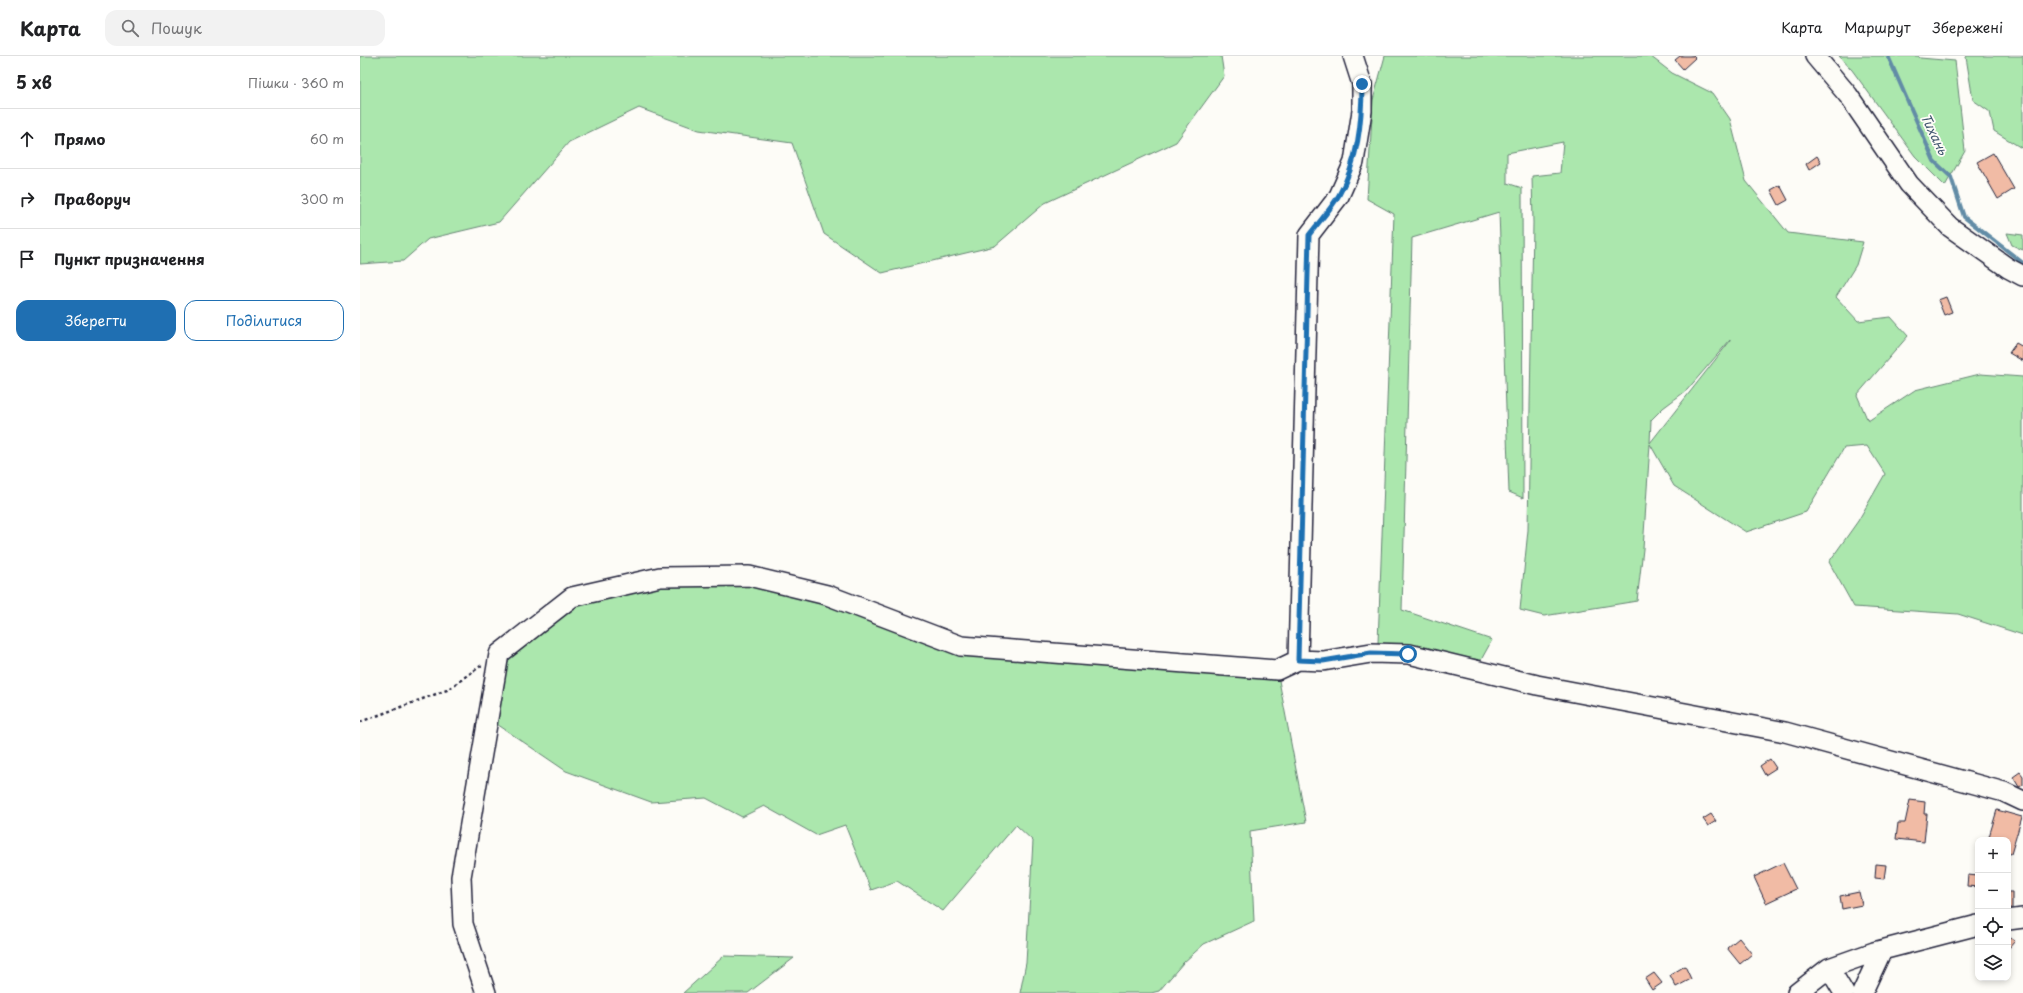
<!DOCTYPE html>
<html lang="uk">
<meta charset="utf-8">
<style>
:root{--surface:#fff;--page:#f2f2f2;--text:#202124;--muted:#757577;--line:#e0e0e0;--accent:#1f6fb2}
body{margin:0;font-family:"Playpen Sans",sans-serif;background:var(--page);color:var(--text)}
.controls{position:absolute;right:12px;bottom:12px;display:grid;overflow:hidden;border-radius:8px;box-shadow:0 2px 6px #0003}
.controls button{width:36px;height:36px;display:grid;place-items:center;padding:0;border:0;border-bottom:1px solid var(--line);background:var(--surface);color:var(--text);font:20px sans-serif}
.stop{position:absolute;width:12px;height:12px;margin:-9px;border:3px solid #1f6fb2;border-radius:50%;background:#fff}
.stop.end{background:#1f6fb2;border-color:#fff;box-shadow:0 1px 4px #0008}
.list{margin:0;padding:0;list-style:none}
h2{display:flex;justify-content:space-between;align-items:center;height:52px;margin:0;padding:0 16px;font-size:17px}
h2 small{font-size:13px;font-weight:400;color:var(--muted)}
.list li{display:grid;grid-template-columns:26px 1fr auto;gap:12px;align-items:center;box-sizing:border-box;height:60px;padding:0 16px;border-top:1px solid var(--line)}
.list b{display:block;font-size:15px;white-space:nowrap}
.list em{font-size:13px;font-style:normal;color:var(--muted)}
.actions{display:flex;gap:8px;padding:12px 16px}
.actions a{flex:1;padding:9px 0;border:1px solid var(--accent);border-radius:12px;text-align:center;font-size:14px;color:var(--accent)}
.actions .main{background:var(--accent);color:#fff}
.icon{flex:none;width:22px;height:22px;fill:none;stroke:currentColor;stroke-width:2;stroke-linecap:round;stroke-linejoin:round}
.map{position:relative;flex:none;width:1663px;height:937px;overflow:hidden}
header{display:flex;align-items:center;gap:24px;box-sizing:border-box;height:56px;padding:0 20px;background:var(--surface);border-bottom:1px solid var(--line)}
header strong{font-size:19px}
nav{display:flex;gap:22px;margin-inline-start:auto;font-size:14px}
.search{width:280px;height:36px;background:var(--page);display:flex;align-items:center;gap:10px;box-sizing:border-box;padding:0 14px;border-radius:12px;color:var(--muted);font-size:15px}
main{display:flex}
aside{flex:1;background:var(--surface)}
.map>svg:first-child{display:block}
</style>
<header>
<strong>Карта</strong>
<div class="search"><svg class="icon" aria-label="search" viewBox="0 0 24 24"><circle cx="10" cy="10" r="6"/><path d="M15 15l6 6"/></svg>Пошук</div>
<nav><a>Карта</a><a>Маршрут</a><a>Збережені</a></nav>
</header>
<main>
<aside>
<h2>5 хв<small>Пішки · 360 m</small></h2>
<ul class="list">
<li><svg class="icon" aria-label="ahead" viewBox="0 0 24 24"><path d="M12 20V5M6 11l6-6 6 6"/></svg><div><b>Прямо</b></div><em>60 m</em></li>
<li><svg class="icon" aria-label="right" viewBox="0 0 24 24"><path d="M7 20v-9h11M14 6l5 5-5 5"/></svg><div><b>Праворуч</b></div><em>300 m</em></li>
<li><svg class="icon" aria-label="arrive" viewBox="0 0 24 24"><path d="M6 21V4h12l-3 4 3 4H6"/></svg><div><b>Пункт призначення</b></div></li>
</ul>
<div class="actions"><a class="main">Зберегти</a><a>Поділитися</a></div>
</aside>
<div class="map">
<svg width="1663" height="937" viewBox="0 0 1663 937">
<rect width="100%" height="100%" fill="#fdfcf7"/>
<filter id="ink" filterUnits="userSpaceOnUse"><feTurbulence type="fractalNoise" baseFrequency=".025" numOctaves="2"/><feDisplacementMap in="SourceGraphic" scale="8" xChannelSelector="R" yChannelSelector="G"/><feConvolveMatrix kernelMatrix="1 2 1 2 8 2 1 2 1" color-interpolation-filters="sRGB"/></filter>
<g filter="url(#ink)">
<path fill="#abe7ad" stroke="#668474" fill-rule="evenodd" d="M 0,0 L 861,0 L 864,20 L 816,86 L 685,147 L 635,190 L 522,217 L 464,178 L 432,87 L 339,74 L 279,52 L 209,86 L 139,166 L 68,183 L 43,205 L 0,208 Z
M 1025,0 L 1290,0 L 1312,17 L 1352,37 L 1370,63 L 1386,125 L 1428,177 L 1503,186 L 1496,209 L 1476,241 L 1498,265 L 1531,261 L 1548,280 L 1497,339 L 1508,365 L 1555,334 L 1620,318 L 1663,321 L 1663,579 L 1598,558 L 1494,551 L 1469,506 L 1498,465 L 1525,418 L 1507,390 L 1484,392 L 1446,456 L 1386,476 L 1314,430 L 1290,388 L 1283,493 L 1277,545 L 1184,560 L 1160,554 L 1168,474 L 1173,167 L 1172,120 L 1200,117 L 1203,86 L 1147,97 L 1147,127 L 1162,132 L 1163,442 L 1149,436 L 1139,156 L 1052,182 L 1042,554 L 1132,584 L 1121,604 L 1018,587 L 1034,158 L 1007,143 L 1013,44 ZM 1370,284 L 1370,285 L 1290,387 L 1291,364 L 1303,352 L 1327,334 Z
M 1479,0 L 1558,0 L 1560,2 L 1595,5 L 1605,95 L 1585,130 L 1555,100 L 1492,14 Z
M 1607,0 L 1663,0 L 1663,93 L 1634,75 L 1630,56 L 1613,44 L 1606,1 Z
M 1647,177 L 1663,179 L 1663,194 L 1652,189 Z
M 389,520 L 601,590 L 917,614 L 946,766 L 890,775 L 894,865 L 844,888 L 823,907 L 799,935 L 791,937 L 660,937 L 666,907 L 673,785 L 656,769 L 583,855 L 537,825 L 511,834 L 485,769 L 456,779 L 404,750 L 382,761 L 346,742 L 291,746 L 206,715 L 128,662 L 139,598 L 212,541 L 300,521 Z
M 364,900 L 434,902 L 388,937 L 323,937 Z"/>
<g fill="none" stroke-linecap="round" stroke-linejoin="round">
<path stroke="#628ca6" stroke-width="4" d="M 1528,0 L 1574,105 L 1591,121 L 1604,161 L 1663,207"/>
</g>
<path fill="#f1bba5" stroke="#22223b" d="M 1320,0 L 1333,0 L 1335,2 L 1323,13 L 1315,4 Z
M 1633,97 L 1654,133 L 1638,143 L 1617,106 Z
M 1457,100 L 1461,106 L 1449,114 L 1446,108 Z
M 1420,129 L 1428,144 L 1419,149 L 1411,134 Z
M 1586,241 L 1592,256 L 1584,259 L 1578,244 Z
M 1656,287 L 1663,291 L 1663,305 L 1649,297 Z
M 1410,703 L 1416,712 L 1405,719 L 1400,710 Z
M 1660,716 L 1663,720 L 1663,729 L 1659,731 L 1653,721 Z
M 1550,744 L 1565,746 L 1564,758 L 1567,758 L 1564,786 L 1536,783 L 1538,767 L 1545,767 Z
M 1637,754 L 1662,761 L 1651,798 L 1648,797 L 1648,784 L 1628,784 Z
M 1351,758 L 1356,765 L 1348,770 L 1343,763 Z
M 1423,807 L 1436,833 L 1406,847 L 1394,821 Z
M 1516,808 L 1526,809 L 1524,823 L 1515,822 Z
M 1608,819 L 1618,820 L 1618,831 L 1607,830 Z
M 1499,836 L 1502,849 L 1482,853 L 1480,840 Z
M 1648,836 L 1652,836 L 1652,857 L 1648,857 Z
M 1649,881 L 1655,885 L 1648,893 L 1648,882 Z
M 1379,882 L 1392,898 L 1380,908 L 1367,892 Z
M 1325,910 L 1331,923 L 1316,931 L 1310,919 Z
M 1294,917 L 1302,927 L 1292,934 L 1285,923 Z"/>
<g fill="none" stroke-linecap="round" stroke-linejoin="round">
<g stroke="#22223b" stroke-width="22">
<path id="minor" d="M 993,0 L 1002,28 L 1002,55 L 994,106 L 979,140 L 949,179 L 938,604 L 963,605 L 1011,597 L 1049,598 L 1177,629 L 1425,676 L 1644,736 L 1663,745
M 1455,0 L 1488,39 L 1549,128 L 1590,171 L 1648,212 L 1663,220
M 1648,864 L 1663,862
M 126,937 L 103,868 L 101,821 L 139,598 L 212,541 L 300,521 L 389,520 L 467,539 L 601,590 L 917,614 L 938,604
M 1437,937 L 1469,912
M 1484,937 L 1469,912 L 1514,896 L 1618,869
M 1502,937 L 1522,894"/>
</g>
<path stroke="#22223b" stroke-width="2.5" stroke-dasharray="3 3" stroke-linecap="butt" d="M 0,666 L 87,634 L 122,609"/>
<use href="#minor" stroke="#fdfcf7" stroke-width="19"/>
</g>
</g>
<g fill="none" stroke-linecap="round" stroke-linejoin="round" filter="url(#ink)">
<path stroke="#1f6fb2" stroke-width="5" d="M 1002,28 C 1002,66 998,105 979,139 C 971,153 959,166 949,179 L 938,604 L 963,605 L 1011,597 L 1048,598"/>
</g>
<g text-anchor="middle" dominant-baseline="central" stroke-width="3.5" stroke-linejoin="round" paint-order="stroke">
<g font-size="13" font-style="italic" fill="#425770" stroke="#fdfcf7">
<text transform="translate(1575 78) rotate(64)">Тихань</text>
</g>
</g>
</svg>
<div class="controls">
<button>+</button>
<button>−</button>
<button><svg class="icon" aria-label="locate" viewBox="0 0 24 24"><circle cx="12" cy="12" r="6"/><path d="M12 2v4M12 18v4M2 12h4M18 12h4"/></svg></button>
<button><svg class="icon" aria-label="layers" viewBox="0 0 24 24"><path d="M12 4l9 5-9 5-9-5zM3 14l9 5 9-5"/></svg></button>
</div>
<div class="stop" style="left:1048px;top:598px"></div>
<div class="stop end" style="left:1002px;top:28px"></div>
</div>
</main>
